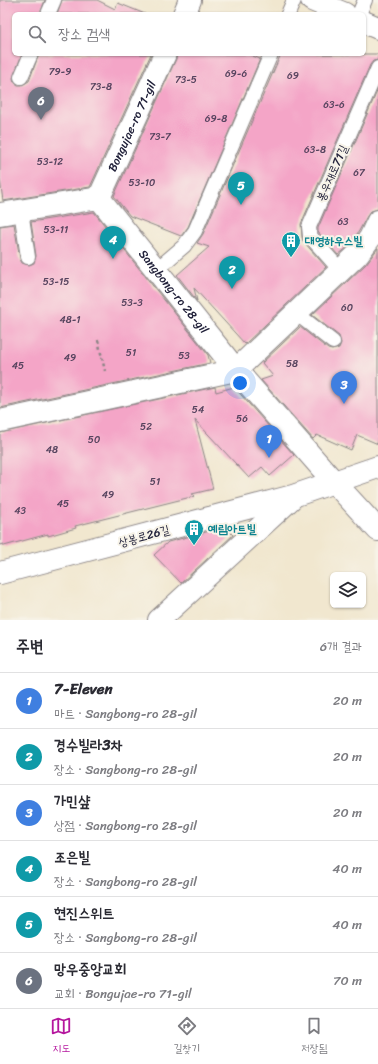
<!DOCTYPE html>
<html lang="ko">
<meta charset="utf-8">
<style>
:root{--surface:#fff;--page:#f2f2f3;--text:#2b2b33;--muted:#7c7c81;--line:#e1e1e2;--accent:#b5179e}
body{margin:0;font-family:Sriracha,"Poor Story",sans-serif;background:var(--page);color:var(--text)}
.controls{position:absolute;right:12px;bottom:12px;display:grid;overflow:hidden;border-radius:6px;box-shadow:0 1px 3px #0004}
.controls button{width:36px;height:36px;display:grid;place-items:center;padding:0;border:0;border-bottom:1px solid var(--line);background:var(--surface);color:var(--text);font:20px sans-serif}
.you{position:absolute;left:240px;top:383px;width:14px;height:14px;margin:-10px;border:3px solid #fff;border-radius:50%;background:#1a73e8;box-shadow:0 0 0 6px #1a73e833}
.badge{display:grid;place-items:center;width:26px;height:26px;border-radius:50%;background:var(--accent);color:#fff;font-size:13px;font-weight:700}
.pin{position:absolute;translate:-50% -33px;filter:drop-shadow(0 1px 2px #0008)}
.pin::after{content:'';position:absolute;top:21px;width:14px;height:12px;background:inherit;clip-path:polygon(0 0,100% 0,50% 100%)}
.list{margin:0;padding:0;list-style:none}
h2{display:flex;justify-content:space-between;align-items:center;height:52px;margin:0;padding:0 16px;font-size:17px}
h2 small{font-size:13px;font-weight:400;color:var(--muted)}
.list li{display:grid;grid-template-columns:26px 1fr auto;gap:12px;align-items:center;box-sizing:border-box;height:56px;padding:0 16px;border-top:1px solid var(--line)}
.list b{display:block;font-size:15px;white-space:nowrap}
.list p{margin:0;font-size:13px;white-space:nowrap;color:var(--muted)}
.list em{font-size:13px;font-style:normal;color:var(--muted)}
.icon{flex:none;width:22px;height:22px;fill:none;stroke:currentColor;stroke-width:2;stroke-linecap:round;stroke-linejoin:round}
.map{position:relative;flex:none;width:378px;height:620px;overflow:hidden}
.search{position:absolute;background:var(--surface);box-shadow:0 1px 3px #0004;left:12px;right:12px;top:12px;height:44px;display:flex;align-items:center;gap:10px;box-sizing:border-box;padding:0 14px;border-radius:6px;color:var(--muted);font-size:15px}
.sheet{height:388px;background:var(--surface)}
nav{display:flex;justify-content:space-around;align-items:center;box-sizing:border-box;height:56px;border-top:1px solid var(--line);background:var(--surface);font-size:11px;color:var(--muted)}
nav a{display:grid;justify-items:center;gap:2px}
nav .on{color:var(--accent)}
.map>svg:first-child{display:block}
</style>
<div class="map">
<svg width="378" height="620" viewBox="0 0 378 620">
<rect width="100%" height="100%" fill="#f7f3e8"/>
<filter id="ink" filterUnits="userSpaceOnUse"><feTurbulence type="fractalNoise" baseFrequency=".025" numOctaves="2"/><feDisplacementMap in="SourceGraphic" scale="8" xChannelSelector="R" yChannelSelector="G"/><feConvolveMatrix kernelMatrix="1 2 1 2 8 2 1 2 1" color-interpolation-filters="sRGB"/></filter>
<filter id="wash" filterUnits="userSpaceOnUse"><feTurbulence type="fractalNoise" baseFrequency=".012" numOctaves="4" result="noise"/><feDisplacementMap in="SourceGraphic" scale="16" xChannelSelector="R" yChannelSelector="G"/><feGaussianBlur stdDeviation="0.9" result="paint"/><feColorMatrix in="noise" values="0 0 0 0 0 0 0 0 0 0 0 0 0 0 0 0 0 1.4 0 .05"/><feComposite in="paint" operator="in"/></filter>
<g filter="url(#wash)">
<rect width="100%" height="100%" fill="#f1e7cf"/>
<g id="blocks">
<path fill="#f4a5c7" d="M 0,0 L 45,0 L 40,14 L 14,14 L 14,54 L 22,54 L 13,78 L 14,82 L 18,85 L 22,85 L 29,81 L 39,54 L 151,54 L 90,187 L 3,201 L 0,179 Z
M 62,0 L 97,0 L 115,9 L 118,3 L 145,14 L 57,14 Z
M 177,54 L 248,54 L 260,59 L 188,227 L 181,236 L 130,216 L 114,196 L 176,59 Z
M 281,54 L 378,54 L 378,60 L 373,61 L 370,65 L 301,224 L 302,237 L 303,241 L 326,267 L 245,344 L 194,288 L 197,301 L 177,275 L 209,247 L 197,243 L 203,234 Z
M 378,89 L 378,209 L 371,211 L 367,216 L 359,231 L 348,247 L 338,255 L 318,232 L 318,228 Z
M 94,212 L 208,355 L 210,363 L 0,408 L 0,226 L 14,224 L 20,259 L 22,263 L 29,265 L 34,263 L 36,256 L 31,222 Z
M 378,248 L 378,444 L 357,435 L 351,450 L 317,435 L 313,439 L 261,380 L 273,376 L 262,363 L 300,327 L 328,349 L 332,350 L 339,348 L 341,343 L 339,336 L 312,315 L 366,264 Z
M 215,387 L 216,392 L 234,387 L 294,455 L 270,476 L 262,467 L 249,478 L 195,420 L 213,489 L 192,494 L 195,496 L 75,526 L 76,528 L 48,536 L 48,534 L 4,546 L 4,544 L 0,545 L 0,433 Z
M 225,527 L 233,535 L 181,583 L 154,555 L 168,542 Z"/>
</g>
</g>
<g filter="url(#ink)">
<use href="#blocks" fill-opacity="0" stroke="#8a8485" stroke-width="1"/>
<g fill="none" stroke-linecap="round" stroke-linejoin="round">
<g stroke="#8a8485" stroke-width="16">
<path id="service" d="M 48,14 L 54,0
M 288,14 L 294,0
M 359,14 L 365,0
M 21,77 L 31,54
M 21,211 L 28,257
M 156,270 L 184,246 L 195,231 L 271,54
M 341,271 L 310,236 L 309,227 L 378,68
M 296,313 L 333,342"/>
</g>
<g stroke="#8a8485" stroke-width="24">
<g id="minor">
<path d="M 312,0 L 345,14"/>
<path d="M 184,14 L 190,0"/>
<path d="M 364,22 L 378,28"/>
<path id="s1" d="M 99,198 L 165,54"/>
<path id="s2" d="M 0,214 L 99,198 L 236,370 L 334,482 L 378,530"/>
<path d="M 0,421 L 236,370 L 357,255 L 370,238 L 378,221"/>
<path d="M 0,573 L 293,496 L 378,467"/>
<path d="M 159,620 L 291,499"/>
</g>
</g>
<path stroke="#8a8485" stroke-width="2.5" stroke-dasharray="3 3" stroke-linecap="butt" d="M 98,340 L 105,371"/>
<use href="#service" stroke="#fff" stroke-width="14"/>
<use href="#minor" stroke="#fff" stroke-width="22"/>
</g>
</g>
<defs>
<g id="building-pin" transform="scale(1)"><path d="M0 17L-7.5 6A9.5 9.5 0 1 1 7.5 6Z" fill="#0f9aa8" stroke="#f7f3e8"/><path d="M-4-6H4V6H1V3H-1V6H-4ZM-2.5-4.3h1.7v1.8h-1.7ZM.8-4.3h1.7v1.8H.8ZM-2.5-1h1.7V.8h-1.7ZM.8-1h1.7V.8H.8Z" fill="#fff"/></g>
</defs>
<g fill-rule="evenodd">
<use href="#building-pin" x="291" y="241"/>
<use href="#building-pin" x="194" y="529"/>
</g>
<g text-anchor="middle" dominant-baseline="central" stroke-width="4" stroke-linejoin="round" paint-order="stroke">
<g font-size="10" fill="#56435e">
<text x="60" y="72">79-9</text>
<text x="236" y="74">69-6</text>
<text x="293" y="76">69</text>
<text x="186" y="80">73-5</text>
<text x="101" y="87">73-8</text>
<text x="334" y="105">63-6</text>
<text x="216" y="119">69-8</text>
<text x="160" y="137">73-7</text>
<text x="315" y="150">63-8</text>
<text x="50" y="162">53-12</text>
<text x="359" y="173">67</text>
<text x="142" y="183">53-10</text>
<text x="343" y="222">63</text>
<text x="56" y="230">53-11</text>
<text x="56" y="282">53-15</text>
<text x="132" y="303">53-3</text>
<text x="347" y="308">60</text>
<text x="70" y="320">48-1</text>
<text x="131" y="353">51</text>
<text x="184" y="356">53</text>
<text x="70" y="358">49</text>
<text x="292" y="364">58</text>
<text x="18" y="366">45</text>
<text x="198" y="410">54</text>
<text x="242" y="419">56</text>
<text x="146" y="427">52</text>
<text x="94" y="440">50</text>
<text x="52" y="450">48</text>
<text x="155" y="482">51</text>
<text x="108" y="495">49</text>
<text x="63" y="504">45</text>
<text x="20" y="511">43</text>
</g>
<g font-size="12" fill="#22223b" stroke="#f7f3e8">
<text stroke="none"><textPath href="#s1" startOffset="79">Bongujae-ro 71-gil</textPath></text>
<text transform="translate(332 173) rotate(-66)">봉우재로71길</text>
<text stroke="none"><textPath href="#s2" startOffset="220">Sangbong-ro 28-gil</textPath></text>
<text transform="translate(144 536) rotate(-15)">상봉로26길</text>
</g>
<g font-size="12" font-weight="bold" fill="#0d838f" stroke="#f7f3e8" text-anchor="start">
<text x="305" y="241">대영하우스빌</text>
<text x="208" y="529">예림아트빌</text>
</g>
</g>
</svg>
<div class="controls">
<button><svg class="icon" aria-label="layers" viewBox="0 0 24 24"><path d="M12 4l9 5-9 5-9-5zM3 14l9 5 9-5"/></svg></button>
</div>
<div class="you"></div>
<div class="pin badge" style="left:269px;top:458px;background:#3f7fe0">1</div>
<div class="pin badge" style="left:232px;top:289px;background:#0f9aa8">2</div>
<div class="pin badge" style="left:344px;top:404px;background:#3f7fe0">3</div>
<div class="pin badge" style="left:113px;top:259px;background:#0f9aa8">4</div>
<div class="pin badge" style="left:241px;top:205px;background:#0f9aa8">5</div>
<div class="pin badge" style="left:41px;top:120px;background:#6b7280">6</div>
<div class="search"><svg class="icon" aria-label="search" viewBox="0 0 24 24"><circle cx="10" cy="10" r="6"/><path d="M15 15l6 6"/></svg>장소 검색</div>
</div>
<section class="sheet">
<h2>주변<small>6개 결과</small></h2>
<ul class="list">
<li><span class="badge" style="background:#3f7fe0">1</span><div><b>7-Eleven</b><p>마트 · Sangbong-ro 28-gil</p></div><em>20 m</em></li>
<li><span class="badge" style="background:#0f9aa8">2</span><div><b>경수빌라3차</b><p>장소 · Sangbong-ro 28-gil</p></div><em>20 m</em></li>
<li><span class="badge" style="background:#3f7fe0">3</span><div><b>가민샾</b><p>상점 · Sangbong-ro 28-gil</p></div><em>20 m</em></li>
<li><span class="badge" style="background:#0f9aa8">4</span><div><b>조은빌</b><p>장소 · Sangbong-ro 28-gil</p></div><em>40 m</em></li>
<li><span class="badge" style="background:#0f9aa8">5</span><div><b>현진스위트</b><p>장소 · Sangbong-ro 28-gil</p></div><em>40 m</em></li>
<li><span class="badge" style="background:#6b7280">6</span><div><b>망우중앙교회</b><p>교회 · Bongujae-ro 71-gil</p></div><em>70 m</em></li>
</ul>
</section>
<nav>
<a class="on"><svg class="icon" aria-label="map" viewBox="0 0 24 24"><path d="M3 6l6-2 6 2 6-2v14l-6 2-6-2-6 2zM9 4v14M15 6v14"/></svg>지도</a>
<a><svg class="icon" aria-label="directions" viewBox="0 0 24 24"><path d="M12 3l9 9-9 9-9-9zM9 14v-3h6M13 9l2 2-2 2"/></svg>길찾기</a>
<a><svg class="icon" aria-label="saved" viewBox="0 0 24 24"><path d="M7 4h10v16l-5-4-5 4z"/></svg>저장됨</a>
</nav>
